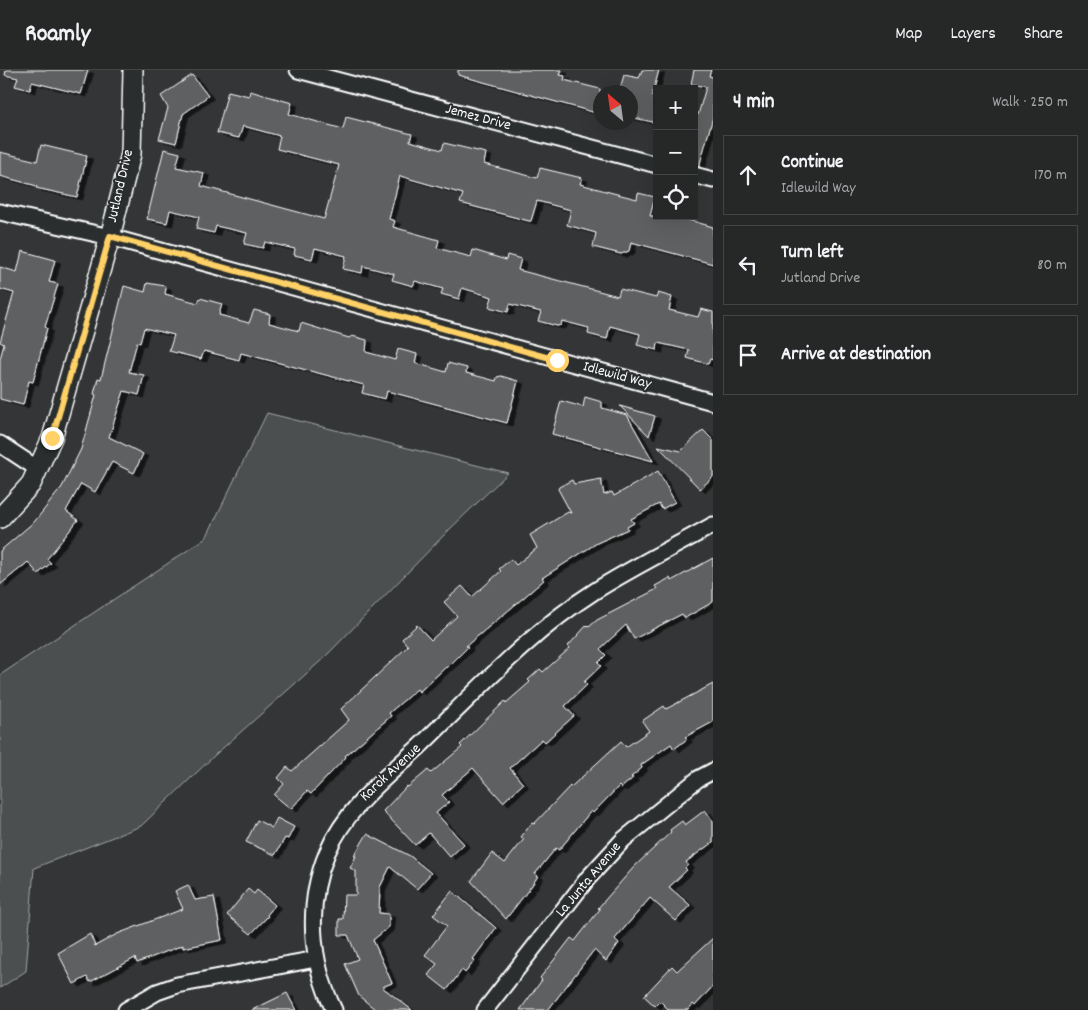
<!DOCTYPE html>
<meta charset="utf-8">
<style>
:root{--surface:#262828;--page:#2e3030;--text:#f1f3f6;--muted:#a4a6a8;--line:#424445}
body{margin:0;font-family:Dekko,sans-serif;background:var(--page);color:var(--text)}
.controls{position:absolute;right:15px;top:15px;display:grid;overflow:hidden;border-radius:0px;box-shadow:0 5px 20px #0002}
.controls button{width:45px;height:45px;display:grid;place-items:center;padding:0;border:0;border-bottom:1px solid var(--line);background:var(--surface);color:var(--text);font:25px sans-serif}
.compass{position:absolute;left:593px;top:15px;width:45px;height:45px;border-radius:50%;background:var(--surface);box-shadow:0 5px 20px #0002;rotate:331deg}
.stop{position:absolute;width:15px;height:15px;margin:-11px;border:4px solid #ffd166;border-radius:50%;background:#fff}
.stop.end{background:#ffd166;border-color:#fff;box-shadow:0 1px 5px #0008}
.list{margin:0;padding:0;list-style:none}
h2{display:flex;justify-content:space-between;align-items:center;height:65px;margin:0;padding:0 20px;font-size:21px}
h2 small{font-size:16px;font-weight:400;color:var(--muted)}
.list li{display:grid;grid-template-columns:32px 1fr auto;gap:15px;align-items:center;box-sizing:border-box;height:80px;margin:0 10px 10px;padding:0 10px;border:1px solid var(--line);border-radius:0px}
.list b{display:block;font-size:19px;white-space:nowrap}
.list p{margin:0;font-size:16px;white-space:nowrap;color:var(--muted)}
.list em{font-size:16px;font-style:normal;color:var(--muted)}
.icon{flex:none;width:28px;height:28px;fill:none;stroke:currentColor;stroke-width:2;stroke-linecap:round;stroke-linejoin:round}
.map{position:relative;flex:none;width:713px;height:940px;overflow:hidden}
header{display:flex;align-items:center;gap:30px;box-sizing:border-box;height:70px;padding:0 25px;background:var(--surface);border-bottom:1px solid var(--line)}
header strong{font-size:24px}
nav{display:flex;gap:28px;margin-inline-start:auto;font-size:18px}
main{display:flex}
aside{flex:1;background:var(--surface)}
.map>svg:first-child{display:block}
</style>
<header>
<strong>Roamly</strong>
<nav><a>Map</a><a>Layers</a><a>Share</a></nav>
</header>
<main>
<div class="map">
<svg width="713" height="940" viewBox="0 0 713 940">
<defs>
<filter id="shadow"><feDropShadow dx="5.5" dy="3" stdDeviation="0" flood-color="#0009"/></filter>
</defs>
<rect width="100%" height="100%" fill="#333536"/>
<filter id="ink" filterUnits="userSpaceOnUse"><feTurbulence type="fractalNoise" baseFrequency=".02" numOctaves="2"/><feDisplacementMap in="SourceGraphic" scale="10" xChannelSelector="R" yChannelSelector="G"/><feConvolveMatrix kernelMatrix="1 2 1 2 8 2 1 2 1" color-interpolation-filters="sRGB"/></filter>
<g filter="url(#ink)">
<path fill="#4c4f50" stroke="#a6a7a8" d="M 267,343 L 508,403 L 449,460 L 324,588 L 216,684 L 141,756 L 34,798 L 26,901 L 0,918 L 0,605 L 206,468 Z"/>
<path fill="#5f6162" stroke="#fff" filter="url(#shadow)" d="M 6,0 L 88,0 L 81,24 L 32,12 L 30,20 L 15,16 L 18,8 L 5,5 Z
M 458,0 L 562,0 L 560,5 L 565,6 L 564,10 L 600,19 L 600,44 L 458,5 Z
M 642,0 L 659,0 L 652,26 L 657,27 L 657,53 L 630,47 L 630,22 L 619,22 L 624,5 L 639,8 Z
M 694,0 L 711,0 L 709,6 L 713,7 L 713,47 L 699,97 L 694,96 L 694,44 L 698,45 L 706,17 L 691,14 Z
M 192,5 L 208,26 L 183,44 L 176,73 L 159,69 L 168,38 L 161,26 Z
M 228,21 L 249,26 L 250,21 L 292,33 L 289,44 L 343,59 L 346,47 L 412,64 L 410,71 L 442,80 L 444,73 L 486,83 L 484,94 L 537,108 L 540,98 L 582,108 L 580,114 L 613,123 L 637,129 L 638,123 L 655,127 L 650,146 L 675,146 L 713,157 L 713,194 L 631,172 L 629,181 L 621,184 L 593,177 L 596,163 L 567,155 L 571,140 L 537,131 L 531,151 L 529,151 L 460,133 L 463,124 L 400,106 L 389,149 L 395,151 L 393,157 L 439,170 L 437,178 L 471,187 L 473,180 L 506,190 L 507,185 L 521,189 L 518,200 L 618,226 L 620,219 L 656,228 L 658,223 L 672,227 L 669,240 L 698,247 L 701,239 L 713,242 L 713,290 L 710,289 L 708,294 L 687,288 L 689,280 L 658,273 L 657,280 L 637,275 L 640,264 L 610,256 L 607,269 L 588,264 L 589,258 L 562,251 L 561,255 L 557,256 L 538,251 L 541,242 L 510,234 L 508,242 L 489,237 L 492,227 L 462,218 L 459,229 L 441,224 L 443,219 L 415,211 L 413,216 L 392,210 L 394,204 L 363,196 L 362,203 L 343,199 L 346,186 L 315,178 L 312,189 L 294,185 L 295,179 L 265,172 L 263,178 L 244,174 L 247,163 L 216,156 L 214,163 L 196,159 L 199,147 L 170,140 L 167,153 L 147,149 L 164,79 L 180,83 L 176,97 L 204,103 L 201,116 L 324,149 L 339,95 L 277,79 L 280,66 L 243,56 L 239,68 L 217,63 Z
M 41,75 L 87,86 L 77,127 L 36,118 L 37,116 L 0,106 L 0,82 L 37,91 Z
M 22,181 L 55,190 L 49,212 L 58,214 L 45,257 L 47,258 L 33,312 L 29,311 L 23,335 L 0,329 L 0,289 L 4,274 L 0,272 L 14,223 L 0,219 L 0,197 L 17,202 Z
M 147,213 L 165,216 L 166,218 L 165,224 L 198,233 L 200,228 L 222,234 L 219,245 L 249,253 L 254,240 L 270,244 L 269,253 L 299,261 L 301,253 L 349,268 L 352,266 L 367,270 L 366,282 L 395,290 L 398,279 L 417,284 L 415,293 L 446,302 L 448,293 L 467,298 L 466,303 L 496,311 L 497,307 L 501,306 L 518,311 L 507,353 L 387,321 L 385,329 L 362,323 L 364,315 L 241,283 L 239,290 L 204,281 L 201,289 L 169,281 L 174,265 L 144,258 L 140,273 L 137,272 L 129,302 L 144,305 L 139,325 L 124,321 L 109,367 L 143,384 L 134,403 L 112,392 L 95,422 L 81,414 L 66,441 L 78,450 L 47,489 L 51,493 L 38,504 L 28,492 L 0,515 L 0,481 L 35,451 L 62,417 L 81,379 L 96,325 L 94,324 L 98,308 L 101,309 L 124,216 L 145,222 Z
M 585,327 L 602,332 L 602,338 L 627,345 L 653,391 L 552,364 L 561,331 L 583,337 Z
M 620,336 L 655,346 L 649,366 Z
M 703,360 L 713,370 L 713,407 L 700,419 L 658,376 L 681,381 Z
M 658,401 L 675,432 L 662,439 L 659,434 L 631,449 L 634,453 L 627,457 L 628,459 L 597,473 L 542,508 L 544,510 L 522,529 L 466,576 L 468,577 L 447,598 L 446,597 L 419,622 L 417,619 L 389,643 L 391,646 L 345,686 L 346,687 L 311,724 L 307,721 L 291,739 L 274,725 L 284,714 L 278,708 L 287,697 L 292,701 L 349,650 L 341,639 L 408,576 L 402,569 L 417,555 L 431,570 L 457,546 L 444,532 L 462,516 L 472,527 L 501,501 L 499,499 L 511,489 L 516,495 L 537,478 L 530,465 L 568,442 L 571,443 L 558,419 L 559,417 L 572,410 L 574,414 L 601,409 L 604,425 L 612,422 L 614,426 Z
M 713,488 L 713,532 L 685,548 L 682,544 L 634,569 L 626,555 L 600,579 L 606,585 L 598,593 L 601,596 L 584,612 L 587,615 L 565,636 L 574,646 L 545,672 L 542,669 L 510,698 L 523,714 L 503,732 L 473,698 L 442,725 L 449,732 L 436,743 L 464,774 L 450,787 L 429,763 L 415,775 L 383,741 L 407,716 L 408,717 L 428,700 L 431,703 L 462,677 L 460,675 L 505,631 L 506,633 L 530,612 L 528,610 L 540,599 L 543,602 L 570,578 L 568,576 L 587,555 L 589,557 L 597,550 L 657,519 L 655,516 L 670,508 L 671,511 Z
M 713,614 L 713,652 L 685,667 L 687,669 L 674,679 L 671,674 L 641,695 L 642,698 L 631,707 L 633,708 L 621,718 L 619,716 L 593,743 L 591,741 L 559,780 L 556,778 L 535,804 L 538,806 L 532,815 L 506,849 L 471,811 L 492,783 L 505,793 L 524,769 L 521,767 L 532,753 L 534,754 L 570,716 L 571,717 L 621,671 L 626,677 L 649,661 L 642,651 L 664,636 L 666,639 Z
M 705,740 L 713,751 L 713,772 L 686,792 L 688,795 L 685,798 L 687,800 L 669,817 L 690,835 L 676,851 L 650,828 L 615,869 L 619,873 L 606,891 L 594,880 L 548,940 L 520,940 L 542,910 L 540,908 L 571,868 L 575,871 L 600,839 L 598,838 L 634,797 L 671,762 L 670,760 L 682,751 L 685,755 Z
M 277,748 L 294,757 L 288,769 L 285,768 L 275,785 L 246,772 L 257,750 L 272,758 Z
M 367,764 L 410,786 L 431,803 L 417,819 L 390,797 L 380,817 L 379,843 L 389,844 L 389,857 L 373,870 L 392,913 L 382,917 L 412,940 L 376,940 L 359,926 L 345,894 L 358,889 L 348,865 L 339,865 L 339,849 L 343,849 L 344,825 L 356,825 L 356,801 L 350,798 L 356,786 L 354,786 Z
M 188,815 L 195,830 L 214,827 L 222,870 L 183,878 L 183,875 L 137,893 L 135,888 L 90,912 L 87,907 L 74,914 L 58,883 L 90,864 L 95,876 L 117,864 L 183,839 L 175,821 Z
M 248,819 L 254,824 L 257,820 L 275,835 L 267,845 L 268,846 L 251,864 L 227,845 Z
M 452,821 L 496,858 L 473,889 L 475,890 L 465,903 L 462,900 L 447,920 L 428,905 L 437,894 L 425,885 L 447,856 L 433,845 Z
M 713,868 L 713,916 L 695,936 L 693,934 L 688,940 L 669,940 L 660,931 L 655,936 L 644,926 L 672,896 L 677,901 Z
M 287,923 L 296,940 L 252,940 Z"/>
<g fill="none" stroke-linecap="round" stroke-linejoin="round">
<g stroke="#fff" stroke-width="19">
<path id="minor" d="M 298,0 L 657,95
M 694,105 L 713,110
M 0,142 L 110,167 L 713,332
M 0,374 L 38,399
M 126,940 L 157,922 L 177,915 L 316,889
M 334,940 C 310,891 306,834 327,783 C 346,738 385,708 420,676 C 475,623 529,563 595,521 C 633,497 674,477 713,455
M 485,940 L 588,808 L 623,770 L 698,709 L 713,701"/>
</g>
<g stroke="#fff" stroke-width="22">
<path id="tertiary" d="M 0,448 L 31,414 L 52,368 L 110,167 L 131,84 L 133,0"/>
</g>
<use href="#minor" stroke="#2a2d2e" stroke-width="15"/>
<use href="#tertiary" stroke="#2a2d2e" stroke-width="19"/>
</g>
</g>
<g fill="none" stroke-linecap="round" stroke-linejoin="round" filter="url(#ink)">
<path stroke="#ffd166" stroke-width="6" d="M 52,368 L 110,166 L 557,290"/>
</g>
<g text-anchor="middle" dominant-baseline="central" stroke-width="4" stroke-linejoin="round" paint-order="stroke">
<g font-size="15" fill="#fff" stroke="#2a2d2e">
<text transform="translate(478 48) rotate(15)">Jemez Drive</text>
<text transform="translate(121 116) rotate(-77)">Jutland Drive</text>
<text transform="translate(617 306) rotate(15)">Idlewild Way</text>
<text transform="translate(391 703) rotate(-43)">Karok Avenue</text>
<text transform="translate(589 810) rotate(-50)">La Junta Avenue</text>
</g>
</g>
</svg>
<div class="controls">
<button>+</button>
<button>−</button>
<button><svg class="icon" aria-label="locate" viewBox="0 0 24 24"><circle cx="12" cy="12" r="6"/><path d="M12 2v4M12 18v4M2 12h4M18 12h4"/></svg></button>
</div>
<svg class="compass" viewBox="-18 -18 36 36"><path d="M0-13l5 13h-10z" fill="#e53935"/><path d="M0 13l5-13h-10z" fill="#a4a6a8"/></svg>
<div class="stop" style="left:557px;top:290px"></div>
<div class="stop end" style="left:52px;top:368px"></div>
</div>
<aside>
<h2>4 min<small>Walk · 250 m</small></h2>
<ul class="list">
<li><svg class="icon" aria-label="ahead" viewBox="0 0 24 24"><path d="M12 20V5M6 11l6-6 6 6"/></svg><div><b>Continue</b><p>Idlewild Way</p></div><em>170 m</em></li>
<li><svg class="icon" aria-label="left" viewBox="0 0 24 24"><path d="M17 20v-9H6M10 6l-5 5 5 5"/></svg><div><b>Turn left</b><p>Jutland Drive</p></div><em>80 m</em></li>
<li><svg class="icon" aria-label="arrive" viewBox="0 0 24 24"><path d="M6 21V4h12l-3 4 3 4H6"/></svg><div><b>Arrive at destination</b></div></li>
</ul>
</aside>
</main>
